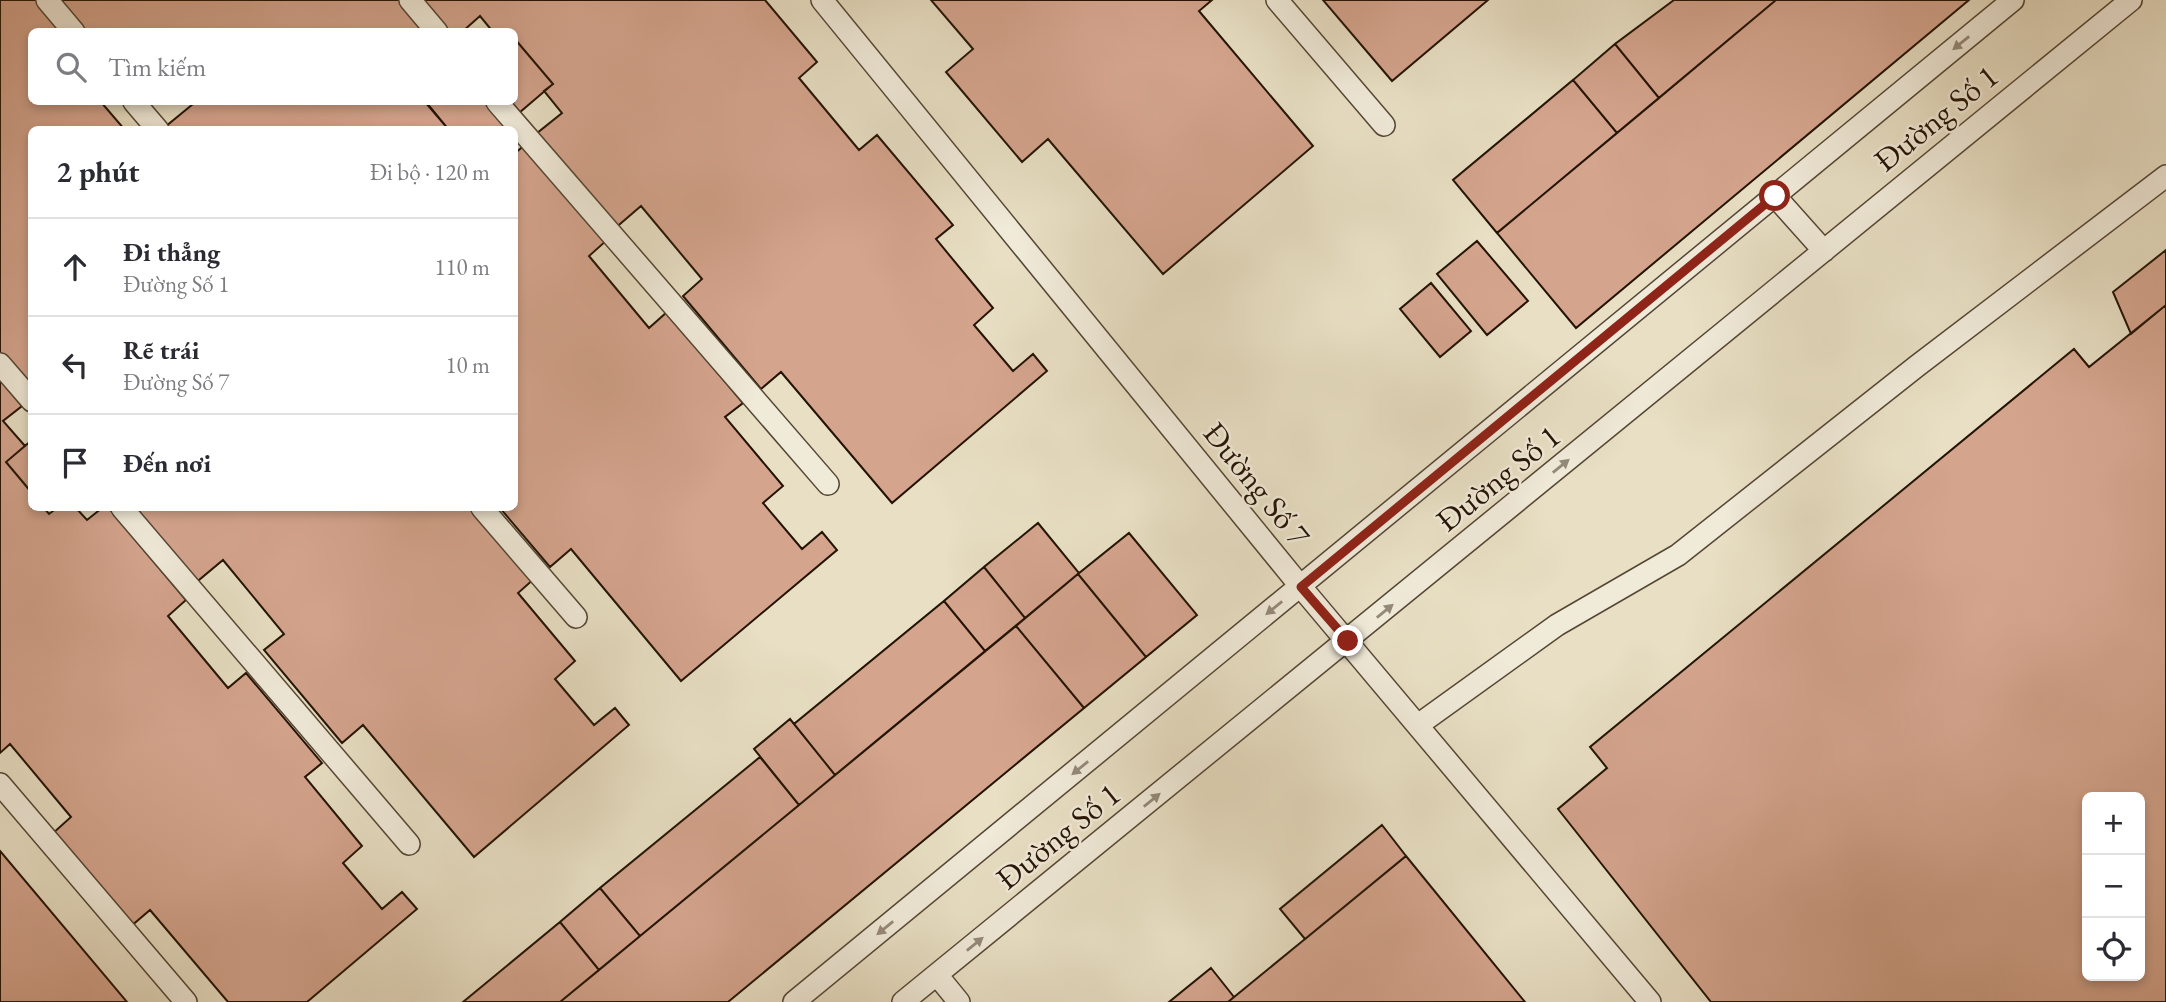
<!DOCTYPE html>
<html lang="vi">
<meta charset="utf-8">
<style>
:root{--surface:#fff;--page:#f2f2f3;--text:#2b2b33;--muted:#7c7c81;--line:#e1e1e2}
body{margin:0;font-family:"EB Garamond",serif;background:var(--page);color:var(--text)}
.controls{position:absolute;right:21px;bottom:21px;display:grid;overflow:hidden;border-radius:10px;box-shadow:0 4px 10px #0003}
.controls button{width:63px;height:63px;display:grid;place-items:center;padding:0;border:0;border-bottom:2px solid var(--line);background:var(--surface);color:var(--text);font:35px sans-serif}
.stop{position:absolute;width:21px;height:21px;margin:-16px;border:5px solid #8f2418;border-radius:50%;background:#fff}
.stop.end{background:#8f2418;border-color:#fff;box-shadow:0 2px 7px #0008}
.list{margin:0;padding:0;list-style:none}
h2{display:flex;justify-content:space-between;align-items:center;height:91px;margin:0;padding:0 28px;font-size:30px}
h2 small{font-size:23px;font-weight:400;color:var(--muted)}
.list li{display:grid;grid-template-columns:46px 1fr auto;gap:21px;align-items:center;box-sizing:border-box;height:98px;padding:0 28px;border-top:2px solid var(--line)}
.list b{display:block;font-size:26px;white-space:nowrap}
.list p{margin:0;font-size:23px;white-space:nowrap;color:var(--muted)}
.list em{font-size:23px;font-style:normal;color:var(--muted)}
.icon{flex:none;width:38px;height:38px;fill:none;stroke:currentColor;stroke-width:2;stroke-linecap:round;stroke-linejoin:round}
.map{position:relative;flex:none;width:2166px;height:1002px;overflow:hidden}
.search{position:absolute;background:var(--surface);box-shadow:0 4px 10px #0003;left:28px;top:28px;width:490px;height:77px;display:flex;align-items:center;gap:18px;box-sizing:border-box;padding:0 24px;border-radius:10px;color:var(--muted);font-size:26px}
.panel{position:absolute;background:var(--surface);box-shadow:0 4px 10px #0003;left:28px;top:126px;width:490px;height:385px;border-radius:10px}
.map>svg:first-child{display:block}
</style>
<div class="map">
<svg width="2166" height="1002" viewBox="0 0 2166 1002">
<rect width="100%" height="100%" fill="#e8dfc4"/>
<filter id="stains"><feTurbulence type="fractalNoise" baseFrequency=".00286" numOctaves="4"/><feColorMatrix values="0 0 0 0 .2 0 0 0 0 .09 0 0 0 0 .02 0 0 0 .5 -.17"/></filter>
<radialGradient id="worn" r=".72"><stop offset=".6" stop-color="#630" stop-opacity="0"/><stop offset="1" stop-color="#630" stop-opacity=".3"/></radialGradient>
<path fill="#d4a48d" stroke="#241304" stroke-width="2" fill-rule="evenodd" d="M 0,0 L 42,0 L 68,32 L 32,32 L 32,102 L 101,102 L 125,130 L 32,130 L 32,396 L 0,369 Z
M 57,0 L 404,0 L 430,32 L 84,32 Z
M 406,0 L 765,0 L 817,62 L 799,78 L 859,150 L 877,135 L 953,225 L 936,239 L 993,308 L 974,325 L 1013,371 L 1033,354 L 1047,371 L 892,503 L 781,372 L 761,389 L 683,296 L 702,279 L 641,206 L 606,236 L 526,142 L 562,113 L 544,91 L 553,84 L 514,38 L 514,32 L 493,32 L 480,16 L 462,32 L 432,32 Z
M 931,0 L 1212,0 L 1199,11 L 1313,146 L 1163,274 L 1048,139 L 1022,162 L 946,72 L 973,49 Z
M 1323,0 L 1488,0 L 1392,81 Z
M 1674,0 L 1776,0 L 1659,98 L 1615,44 Z
M 1776,0 L 1969,0 L 1576,328 L 1497,233 Z
M 514,38 L 553,84 L 499,130 L 449,130 L 425,102 L 514,102 Z
M 1615,44 L 1659,98 L 1617,133 L 1573,80 Z
M 1573,80 L 1617,133 L 1497,233 L 1453,180 Z
M 191,102 L 426,102 L 449,130 L 167,130 L 165,127 L 193,104 Z
M 526,144 L 607,240 L 589,256 L 649,328 L 667,312 L 743,403 L 725,417 L 783,486 L 763,503 L 802,549 L 822,532 L 837,550 L 681,681 L 571,549 L 550,567 L 500,508 L 514,508 L 514,154 Z
M 1477,241 L 1528,301 L 1487,335 L 1437,274 Z
M 2166,250 L 2166,305 L 2131,334 L 2113,292 Z
M 1431,283 L 1471,331 L 1440,357 L 1400,309 Z
M 2166,305 L 2166,1002 L 1711,1002 L 1558,809 L 1607,768 L 1590,747 L 2074,349 L 2089,367 ZM 2087,797 L 2140,797 L 2140,976 L 2087,976 Z
M 0,380 L 22,406 L 3,421 L 25,446 L 6,462 L 32,493 L 32,508 L 44,508 L 49,514 L 57,508 L 76,508 L 87,520 L 102,508 L 109,508 L 186,600 L 168,616 L 228,688 L 246,673 L 322,763 L 305,777 L 362,846 L 343,863 L 382,909 L 402,892 L 417,909 L 307,1002 L 228,1002 L 150,910 L 130,927 L 52,834 L 71,817 L 10,744 L 0,753 Z
M 32,440 L 32,493 L 6,462 Z
M 118,508 L 475,508 L 535,578 L 518,593 L 575,661 L 555,679 L 594,725 L 615,708 L 629,725 L 474,857 L 363,725 L 342,743 L 264,650 L 284,634 L 223,560 L 187,590 Z
M 1038,523 L 1079,573 L 1025,618 L 984,567 Z
M 1129,533 L 1197,615 L 1146,657 L 1078,574 Z
M 984,567 L 1025,618 L 985,651 L 944,601 Z
M 1078,574 L 1146,657 L 1084,708 L 1016,626 Z
M 944,601 L 985,651 L 835,775 L 794,724 Z
M 1016,626 L 1084,708 L 728,1002 L 560,1002 Z
M 790,719 L 835,775 L 799,805 L 754,749 Z
M 760,757 L 799,805 L 640,936 L 600,888 Z
M 1382,825 L 1406,856 L 1305,939 L 1280,909 Z
M 0,851 L 127,1002 L 0,1002 Z
M 1406,856 L 1525,1002 L 1228,1002 L 1305,939 Z
M 600,888 L 640,936 L 599,970 L 560,922 Z
M 560,922 L 599,970 L 560,1002 L 463,1002 Z
M 1211,968 L 1234,997 L 1228,1002 L 1169,1002 Z"/>
<g fill="none" stroke-linecap="round" stroke-linejoin="round">
<g stroke="#554634" stroke-width="24">
<path id="lane" d="M 47,0 L 74,32
M 410,0 L 437,32
M 822,0 L 1301,587 L 1650,1002
M 1277,0 L 1384,125
M 134,102 L 158,130
M 497,102 L 828,484
M 1775,196 L 1824,251
M 0,364 L 32,401
M 122,508 L 409,844
M 482,508 L 576,617
M 1418,725 L 1557,625 L 1678,555 L 1917,366 L 2166,176
M 0,784 L 186,1002
M 937,975 L 959,1002
M 794,1002 L 2013,0
M 903,1002 L 2131,0"/>
</g>
<use href="#lane" stroke="#f0ead9" stroke-width="21"/>
</g>
<defs><path id="oneway-solid" d="M-6-.8H1V-3.2L6.5 0L1 3.2V.8H-6Z" transform="scale(1.75)"/></defs>
<g fill="#948979">
<use href="#oneway-solid" transform="translate(1961 43) rotate(141)"/>
<use href="#oneway-solid" transform="translate(1561 466) rotate(-39)"/>
<use href="#oneway-solid" transform="translate(1274 608) rotate(141)"/>
<use href="#oneway-solid" transform="translate(1385 611) rotate(-39)"/>
<use href="#oneway-solid" transform="translate(1080 768) rotate(141)"/>
<use href="#oneway-solid" transform="translate(1152 800) rotate(-39)"/>
<use href="#oneway-solid" transform="translate(885 928) rotate(141)"/>
<use href="#oneway-solid" transform="translate(975 944) rotate(-39)"/>
</g>
<g fill="none" stroke-linecap="round" stroke-linejoin="round">
<path stroke="#8f2418" stroke-width="9" d="M 1348,641 L 1301,587 L 1775,196"/>
</g>
<g text-anchor="middle" dominant-baseline="central" stroke-width="5" stroke-linejoin="round" paint-order="stroke">
<g font-size="32" fill="#241304" stroke="#f0ead9">
<text transform="translate(1936 118) rotate(-39)">Đường Số 1</text>
<text transform="translate(1498 478) rotate(-39)">Đường Số 1</text>
<text transform="translate(1257 484) rotate(51)">Đường Số 7</text>
<text transform="translate(1058 836) rotate(-39)">Đường Số 1</text>
</g>
</g>
<rect width="100%" height="100%" filter="url(#stains)"/>
<rect width="100%" height="100%" fill="url(#worn)"/>
</svg>
<div class="controls">
<button>+</button>
<button>−</button>
<button><svg class="icon" aria-label="locate" viewBox="0 0 24 24"><circle cx="12" cy="12" r="6"/><path d="M12 2v4M12 18v4M2 12h4M18 12h4"/></svg></button>
</div>
<div class="stop" style="left:1775px;top:196px"></div>
<div class="stop end" style="left:1348px;top:641px"></div>
<div class="search"><svg class="icon" aria-label="search" viewBox="0 0 24 24"><circle cx="10" cy="10" r="6"/><path d="M15 15l6 6"/></svg>Tìm kiếm</div>
<section class="panel">
<h2>2 phút<small>Đi bộ · 120 m</small></h2>
<ul class="list">
<li><svg class="icon" aria-label="ahead" viewBox="0 0 24 24"><path d="M12 20V5M6 11l6-6 6 6"/></svg><div><b>Đi thẳng</b><p>Đường Số 1</p></div><em>110 m</em></li>
<li><svg class="icon" aria-label="left" viewBox="0 0 24 24"><path d="M17 20v-9H6M10 6l-5 5 5 5"/></svg><div><b>Rẽ trái</b><p>Đường Số 7</p></div><em>10 m</em></li>
<li><svg class="icon" aria-label="arrive" viewBox="0 0 24 24"><path d="M6 21V4h12l-3 4 3 4H6"/></svg><div><b>Đến nơi</b></div></li>
</ul>
</section>
</div>
